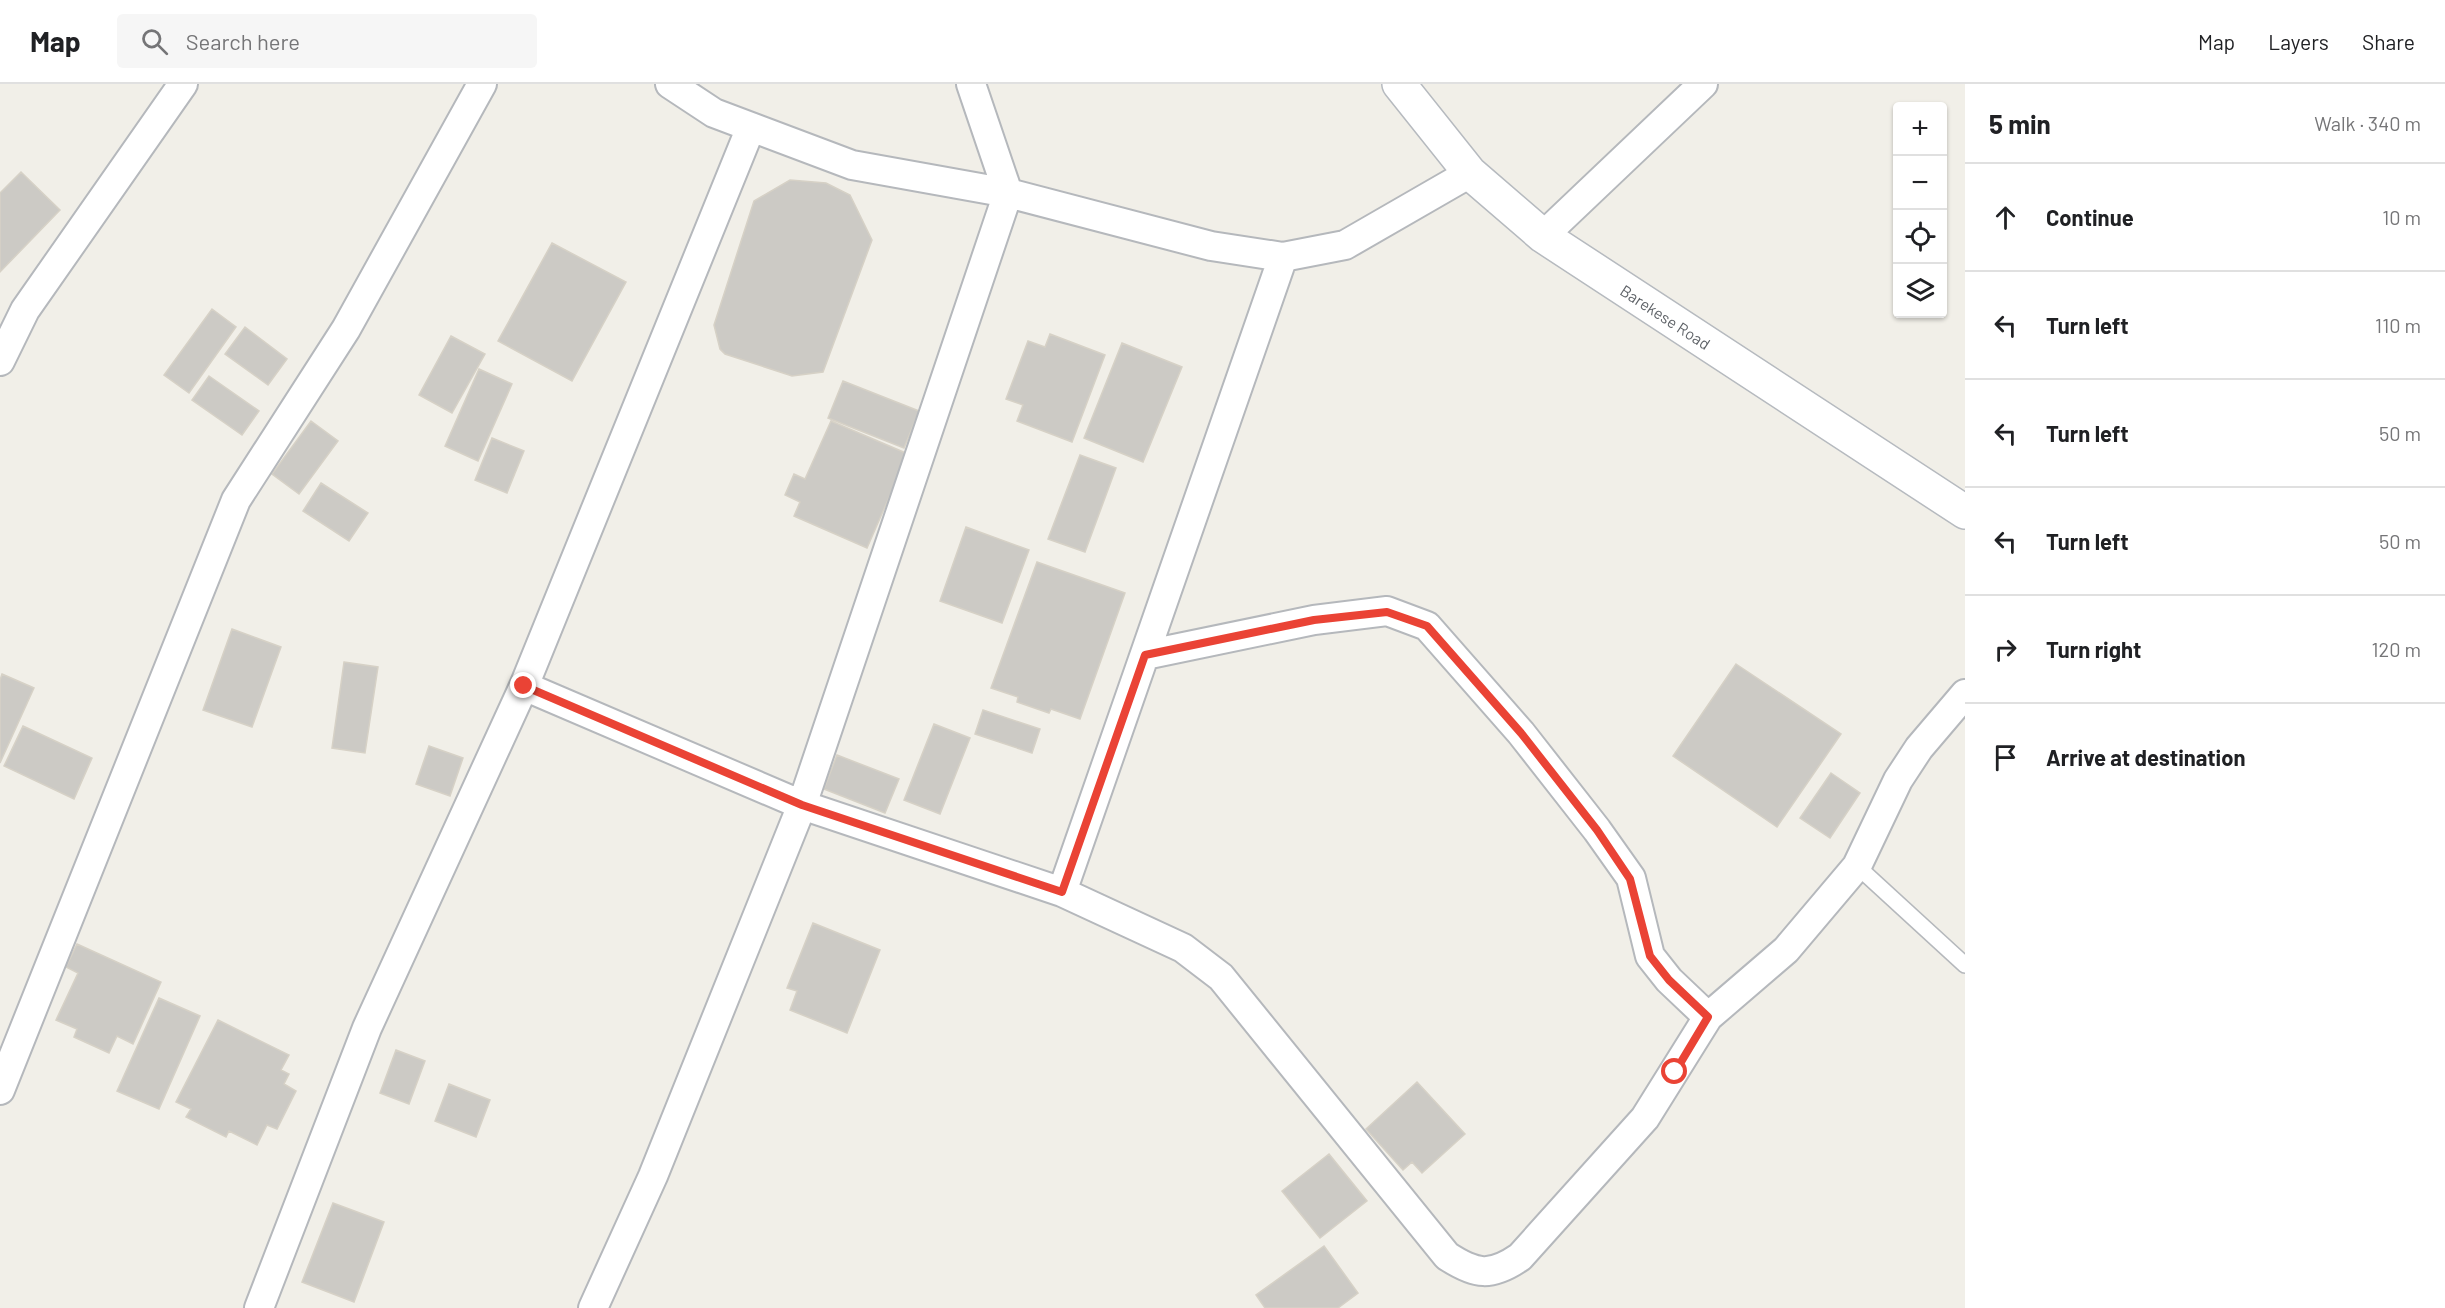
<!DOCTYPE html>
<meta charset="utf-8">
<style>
:root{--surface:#fff;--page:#f6f6f6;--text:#202124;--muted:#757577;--line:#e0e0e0}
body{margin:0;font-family:Barlow,sans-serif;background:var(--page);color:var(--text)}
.controls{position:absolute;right:18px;top:18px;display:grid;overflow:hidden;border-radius:6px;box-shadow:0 2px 4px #0004}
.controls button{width:54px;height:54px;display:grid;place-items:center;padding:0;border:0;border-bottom:2px solid var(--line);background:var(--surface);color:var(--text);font:30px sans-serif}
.stop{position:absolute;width:18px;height:18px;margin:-14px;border:4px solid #ea4335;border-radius:50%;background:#fff}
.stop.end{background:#ea4335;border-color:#fff;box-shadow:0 2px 6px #0008}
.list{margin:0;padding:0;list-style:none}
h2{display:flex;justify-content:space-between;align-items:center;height:78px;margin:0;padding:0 24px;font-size:26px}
h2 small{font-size:20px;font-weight:400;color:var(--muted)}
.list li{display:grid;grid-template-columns:39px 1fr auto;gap:18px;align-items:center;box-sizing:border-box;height:108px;padding:0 24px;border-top:2px solid var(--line)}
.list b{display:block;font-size:22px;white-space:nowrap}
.list em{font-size:20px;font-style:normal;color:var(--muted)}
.icon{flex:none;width:33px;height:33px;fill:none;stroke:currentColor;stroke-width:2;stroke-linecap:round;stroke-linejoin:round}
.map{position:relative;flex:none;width:1965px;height:1224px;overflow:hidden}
header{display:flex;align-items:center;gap:36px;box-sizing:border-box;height:84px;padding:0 30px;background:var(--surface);border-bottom:2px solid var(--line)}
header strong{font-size:28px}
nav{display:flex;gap:33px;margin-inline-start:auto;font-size:21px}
.search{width:420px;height:54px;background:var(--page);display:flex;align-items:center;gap:15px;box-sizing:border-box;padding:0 21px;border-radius:6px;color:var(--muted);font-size:22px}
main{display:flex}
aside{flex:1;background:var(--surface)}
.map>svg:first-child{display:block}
</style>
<header>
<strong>Map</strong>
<div class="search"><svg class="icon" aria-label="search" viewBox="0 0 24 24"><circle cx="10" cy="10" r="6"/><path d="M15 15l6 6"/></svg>Search here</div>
<nav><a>Map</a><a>Layers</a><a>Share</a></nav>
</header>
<main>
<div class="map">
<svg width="1965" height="1224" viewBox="0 0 1965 1224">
<rect width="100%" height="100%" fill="#f1efe8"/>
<path fill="#cccac5" stroke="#d6d1c6" stroke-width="1.5" d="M 21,88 L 60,126 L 0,188 L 0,109 Z
M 790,96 L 826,99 L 850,111 L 872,156 L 823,288 L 792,292 L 725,270 L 720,265 L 714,241 L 754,117 Z
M 552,159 L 626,198 L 572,297 L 498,257 Z
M 212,225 L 236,243 L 189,309 L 164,291 Z
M 245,243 L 287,275 L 268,301 L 225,270 Z
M 1050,250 L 1105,271 L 1072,358 L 1017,337 L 1023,321 L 1006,315 L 1028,257 L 1045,263 Z
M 451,252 L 485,270 L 452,329 L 419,311 Z
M 1122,259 L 1182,283 L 1143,378 L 1084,354 Z
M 479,285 L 512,300 L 478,377 L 445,362 Z
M 209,292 L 259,327 L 242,351 L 192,316 Z
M 843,297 L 919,327 L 904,364 L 828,334 Z
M 311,337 L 338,357 L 299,410 L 272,390 Z
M 831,337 L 908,370 L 867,464 L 794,432 L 800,418 L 785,411 L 794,390 L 805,395 Z
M 492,354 L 524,367 L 507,409 L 475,396 Z
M 1080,371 L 1116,384 L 1085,468 L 1048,455 Z
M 321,399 L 368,429 L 349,457 L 303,427 Z
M 966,443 L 1029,466 L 1002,539 L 940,517 Z
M 1037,478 L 1125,509 L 1080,635 L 1051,625 L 1049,629 L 1017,618 L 1018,613 L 991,604 Z
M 232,545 L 281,563 L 252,643 L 203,626 Z
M 344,578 L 378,583 L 365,669 L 332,664 Z
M 1736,580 L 1841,650 L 1777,743 L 1673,672 Z
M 2,590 L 34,604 L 0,679 L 0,596 Z
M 983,626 L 1040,645 L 1032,669 L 975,650 Z
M 934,640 L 970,654 L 940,730 L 904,716 Z
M 23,642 L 92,674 L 74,715 L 4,682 Z
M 429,662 L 463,674 L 450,712 L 416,700 Z
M 837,671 L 899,695 L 885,729 L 824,705 Z
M 1831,689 L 1860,709 L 1830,754 L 1800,734 Z
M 813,839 L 880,866 L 847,949 L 790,926 L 797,907 L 787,904 Z
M 77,860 L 161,898 L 133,960 L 117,952 L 109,969 L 74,953 L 77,945 L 56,936 L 78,889 L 66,883 Z
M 159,914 L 200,932 L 159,1025 L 117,1007 Z
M 218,936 L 289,971 L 281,986 L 289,990 L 284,1000 L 296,1007 L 277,1045 L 267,1041 L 257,1061 L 229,1047 L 226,1053 L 186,1033 L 191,1025 L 176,1018 Z
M 396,966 L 425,977 L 409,1020 L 380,1009 Z
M 1417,998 L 1465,1050 L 1422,1089 L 1412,1078 L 1403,1086 L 1366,1045 Z
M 449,1000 L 490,1016 L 476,1053 L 435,1037 Z
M 1329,1070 L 1367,1117 L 1320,1154 L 1282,1107 Z
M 333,1119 L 384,1138 L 354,1218 L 302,1198 Z
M 1324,1162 L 1358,1209 L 1338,1224 L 1265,1224 L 1256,1211 Z"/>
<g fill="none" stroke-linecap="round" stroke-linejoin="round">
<g stroke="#b5b8bc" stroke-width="18">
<path id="lane" d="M 1857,782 L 1965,881"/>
</g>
<g stroke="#b5b8bc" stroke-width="32">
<path id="street" d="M 670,0 L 714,29 L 852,81 L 1008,109 L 1211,162 L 1283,173 L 1345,161 L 1470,89
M 751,43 L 524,602 L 802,721 L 1062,808 L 1283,173
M 1543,152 L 1703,0
M 0,277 L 25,226 L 183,0
M 1145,571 L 1314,536 L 1387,527 L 1427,542 L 1521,649 L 1597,746 L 1631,794 L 1650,872 L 1669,896 L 1708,933 L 1786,866 L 1857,782 L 1898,696 L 1919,664 L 1965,610
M 1062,808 L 1183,864 L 1221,893 L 1447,1172 C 1476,1191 1491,1193 1520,1173 L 1645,1034 L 1708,933
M 0,1006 L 236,416 L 346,245 L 482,0
M 259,1224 L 367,944 L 524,602
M 593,1224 L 653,1092 L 802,721 L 1008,109 L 971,0"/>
</g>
<g stroke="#b6babf" stroke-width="36">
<g id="secondary">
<path id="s1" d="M 1399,0 L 1470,89 L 1543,152 L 1965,428"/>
</g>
</g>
<use href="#lane" stroke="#fff" stroke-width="15"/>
<use href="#street" stroke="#fff" stroke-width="28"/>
<use href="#secondary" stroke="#fff" stroke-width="33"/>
</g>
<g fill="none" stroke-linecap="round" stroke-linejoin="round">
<path stroke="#ea4335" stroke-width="8" d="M 524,602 L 802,721 L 1062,808 L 1145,571 L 1314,536 L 1387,528 L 1427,542 L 1521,649 L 1597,746 L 1630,795 L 1650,872 L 1669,896 L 1708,933 L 1675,988"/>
</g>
<g text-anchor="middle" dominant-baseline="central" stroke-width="4.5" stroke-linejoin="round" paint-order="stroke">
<g font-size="16" fill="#5f6368" stroke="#fff">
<text stroke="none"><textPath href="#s1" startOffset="357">Barekese Road</textPath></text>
</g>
</g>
</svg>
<div class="controls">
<button>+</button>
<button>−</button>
<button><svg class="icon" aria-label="locate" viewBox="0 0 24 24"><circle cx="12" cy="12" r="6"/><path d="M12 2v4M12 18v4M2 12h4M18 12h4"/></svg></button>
<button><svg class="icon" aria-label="layers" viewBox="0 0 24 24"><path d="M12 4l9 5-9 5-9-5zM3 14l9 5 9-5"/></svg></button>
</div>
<div class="stop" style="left:1675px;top:988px"></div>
<div class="stop end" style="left:524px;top:602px"></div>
</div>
<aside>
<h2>5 min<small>Walk · 340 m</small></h2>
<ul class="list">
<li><svg class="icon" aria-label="ahead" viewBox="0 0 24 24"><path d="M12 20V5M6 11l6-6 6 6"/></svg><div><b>Continue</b></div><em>10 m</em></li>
<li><svg class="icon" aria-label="left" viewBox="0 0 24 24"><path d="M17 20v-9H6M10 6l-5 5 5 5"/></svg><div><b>Turn left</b></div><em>110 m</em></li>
<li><svg class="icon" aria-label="left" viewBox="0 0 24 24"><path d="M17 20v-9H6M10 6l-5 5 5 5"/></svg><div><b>Turn left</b></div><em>50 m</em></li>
<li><svg class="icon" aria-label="left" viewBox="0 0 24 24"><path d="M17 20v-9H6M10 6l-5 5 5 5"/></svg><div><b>Turn left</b></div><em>50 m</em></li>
<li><svg class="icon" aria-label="right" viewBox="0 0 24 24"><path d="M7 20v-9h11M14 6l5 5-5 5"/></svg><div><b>Turn right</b></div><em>120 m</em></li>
<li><svg class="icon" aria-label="arrive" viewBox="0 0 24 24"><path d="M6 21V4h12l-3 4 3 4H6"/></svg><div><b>Arrive at destination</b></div></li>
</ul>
</aside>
</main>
